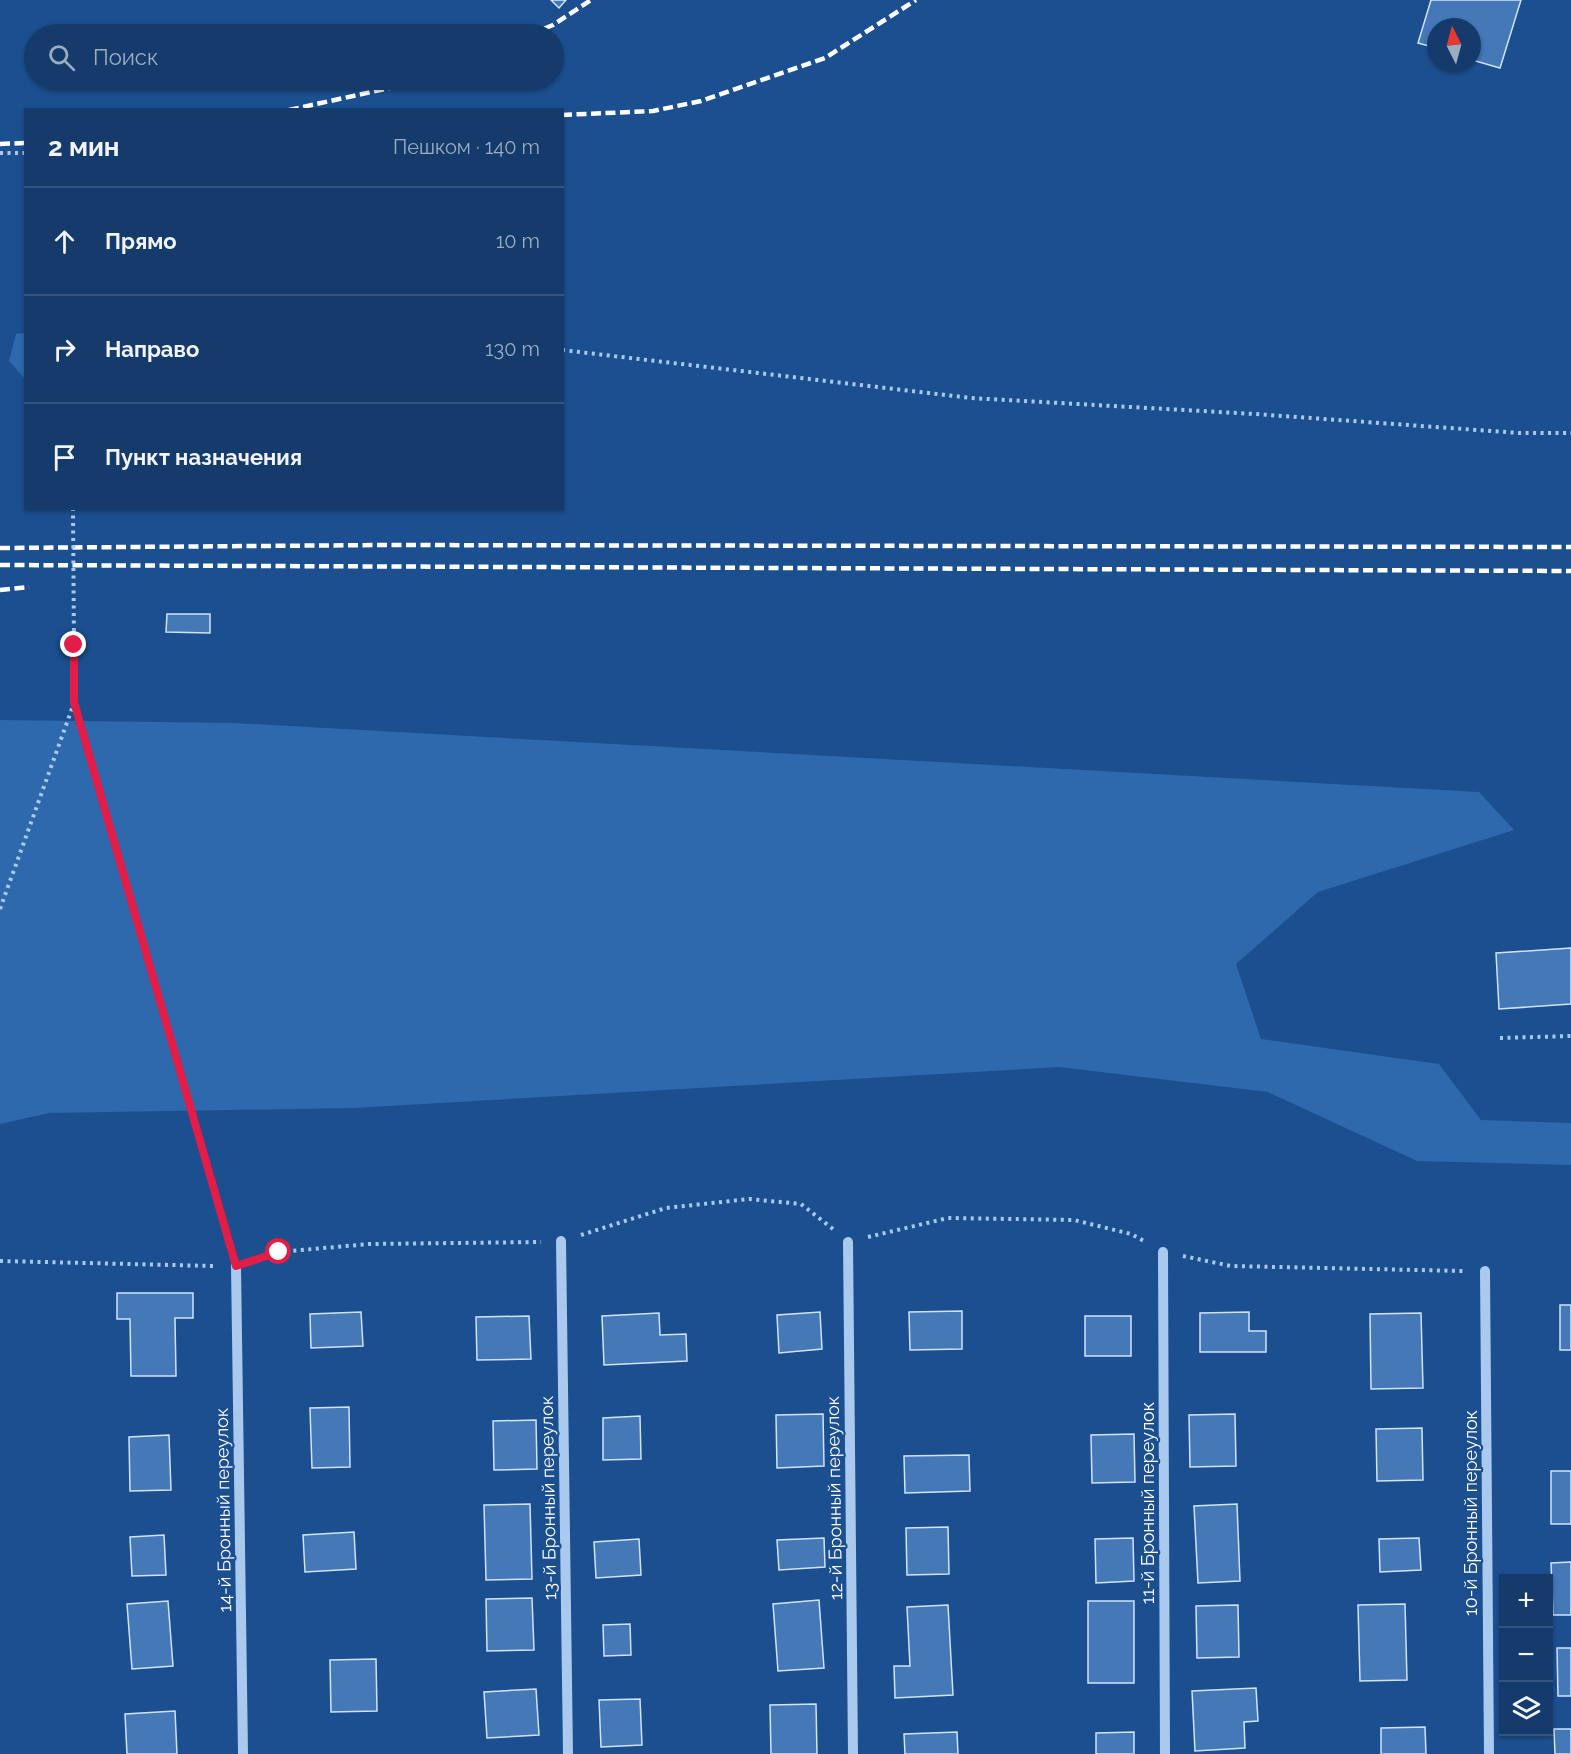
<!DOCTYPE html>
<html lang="ru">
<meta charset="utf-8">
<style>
:root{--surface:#143b6b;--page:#214673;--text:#f1f3f6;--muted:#9dadc1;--line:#33557e}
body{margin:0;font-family:Raleway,sans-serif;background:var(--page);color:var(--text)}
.controls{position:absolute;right:18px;bottom:18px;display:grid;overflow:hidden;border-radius:0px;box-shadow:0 2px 4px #0004}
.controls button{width:54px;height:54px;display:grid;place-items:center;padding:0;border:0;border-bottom:2px solid var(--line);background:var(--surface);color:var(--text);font:30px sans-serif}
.compass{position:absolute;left:1427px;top:18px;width:54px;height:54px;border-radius:50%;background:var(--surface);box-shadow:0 2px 4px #0004;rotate:354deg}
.stop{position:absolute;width:18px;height:18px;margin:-14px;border:4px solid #e11d48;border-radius:50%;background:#fff}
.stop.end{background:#e11d48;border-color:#fff;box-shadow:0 2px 6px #0008}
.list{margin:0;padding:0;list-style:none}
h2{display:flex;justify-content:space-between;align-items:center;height:78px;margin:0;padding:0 24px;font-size:26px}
h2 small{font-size:20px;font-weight:400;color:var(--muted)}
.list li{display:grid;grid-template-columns:39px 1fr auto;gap:18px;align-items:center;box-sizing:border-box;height:108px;padding:0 24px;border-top:2px solid var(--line)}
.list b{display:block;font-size:22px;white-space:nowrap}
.list em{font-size:20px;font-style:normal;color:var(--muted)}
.icon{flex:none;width:33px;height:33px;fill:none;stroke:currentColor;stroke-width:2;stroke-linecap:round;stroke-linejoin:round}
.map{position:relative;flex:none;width:1571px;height:1754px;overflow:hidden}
.search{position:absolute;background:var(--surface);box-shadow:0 2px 4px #0004;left:24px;top:24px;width:540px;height:66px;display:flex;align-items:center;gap:15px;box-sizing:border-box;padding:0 21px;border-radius:33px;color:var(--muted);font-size:22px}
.panel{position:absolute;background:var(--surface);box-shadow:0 2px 4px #0004;left:24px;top:108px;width:540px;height:402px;border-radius:0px}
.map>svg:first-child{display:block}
</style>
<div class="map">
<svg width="1571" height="1754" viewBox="0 0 1571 1754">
<rect width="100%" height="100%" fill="#1b4f8f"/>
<path fill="#2e69ad" d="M 25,333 L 26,333 L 25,379 L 9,361 L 16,334 Z
M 0,720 L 235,723 L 1479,792 L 1514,830 L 1318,892 L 1236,964 L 1261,1039 L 1439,1064 L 1481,1120 L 1571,1123 L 1571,1165 L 1417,1161 L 1268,1092 L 1059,1067 L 354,1108 L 49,1113 L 0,1124 Z"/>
<path fill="#4478b7" stroke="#cfe3fa" stroke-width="1.5" d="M 551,0 L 566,0 L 559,8 Z
M 1431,0 L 1521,0 L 1500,68 L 1472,60 L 1472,27 L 1436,27 L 1436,48 L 1418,43 Z
M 167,614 L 210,614 L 210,633 L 166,632 Z
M 1571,948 L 1571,1004 L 1499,1009 L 1496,953 Z
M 117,1293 L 193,1293 L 193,1318 L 175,1318 L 176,1376 L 131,1376 L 130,1319 L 117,1319 Z
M 1560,1305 L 1571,1305 L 1571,1350 L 1560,1350 Z
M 962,1311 L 962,1349 L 910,1350 L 909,1312 Z
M 361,1312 L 363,1346 L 311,1348 L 310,1314 Z
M 820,1312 L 822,1349 L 779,1353 L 777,1315 Z
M 1249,1312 L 1249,1331 L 1266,1331 L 1266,1352 L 1200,1352 L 1200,1313 Z
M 659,1313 L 660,1335 L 686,1334 L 687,1361 L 604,1365 L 602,1316 Z
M 1421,1313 L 1423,1388 L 1371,1389 L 1370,1314 Z
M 529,1316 L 531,1359 L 477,1360 L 476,1317 Z
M 1085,1316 L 1131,1316 L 1131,1356 L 1085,1356 Z
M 349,1407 L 350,1467 L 312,1468 L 310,1408 Z
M 823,1414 L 824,1466 L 777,1468 L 776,1415 Z
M 1235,1414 L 1236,1466 L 1190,1467 L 1189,1415 Z
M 640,1416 L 641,1459 L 603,1460 L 603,1418 Z
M 536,1420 L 537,1469 L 494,1470 L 493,1421 Z
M 1422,1428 L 1423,1480 L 1377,1481 L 1376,1429 Z
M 1134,1434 L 1135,1482 L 1092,1483 L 1091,1435 Z
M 169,1435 L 171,1490 L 130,1491 L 129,1437 Z
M 969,1455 L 970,1491 L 905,1493 L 904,1456 Z
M 1551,1471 L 1571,1471 L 1571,1524 L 1551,1524 Z
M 530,1504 L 532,1579 L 486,1580 L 484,1505 Z
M 1237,1504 L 1240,1581 L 1198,1583 L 1194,1506 Z
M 948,1527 L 949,1574 L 907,1575 L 906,1528 Z
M 354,1532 L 356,1569 L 305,1572 L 303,1535 Z
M 164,1535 L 166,1575 L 132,1576 L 130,1537 Z
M 824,1538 L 825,1567 L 779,1570 L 777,1540 Z
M 1133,1538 L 1134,1581 L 1096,1583 L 1095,1539 Z
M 1419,1538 L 1421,1570 L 1380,1572 L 1379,1539 Z
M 639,1539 L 641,1575 L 596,1578 L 594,1542 Z
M 1571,1562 L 1571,1615 L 1553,1615 L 1551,1563 Z
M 532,1598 L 534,1650 L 487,1651 L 486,1599 Z
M 819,1600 L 824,1668 L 778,1671 L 773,1604 Z
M 168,1601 L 173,1666 L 132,1669 L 127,1604 Z
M 1088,1601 L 1134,1601 L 1134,1683 L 1088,1683 Z
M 1405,1604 L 1407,1680 L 1360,1681 L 1358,1605 Z
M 948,1605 L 953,1695 L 895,1698 L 894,1666 L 910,1666 L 907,1607 Z
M 1238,1605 L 1239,1657 L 1197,1658 L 1196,1606 Z
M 630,1624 L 631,1655 L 604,1656 L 603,1625 Z
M 1557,1648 L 1571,1648 L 1571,1696 L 1558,1696 Z
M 376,1659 L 377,1711 L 331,1712 L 330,1660 Z
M 1256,1688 L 1258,1721 L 1244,1722 L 1245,1748 L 1195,1751 L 1192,1691 Z
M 536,1689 L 539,1735 L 487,1738 L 484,1692 Z
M 640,1699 L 642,1745 L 601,1747 L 599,1700 Z
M 816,1704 L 817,1754 L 771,1754 L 770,1705 Z
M 175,1711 L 177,1754 L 127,1754 L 125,1714 Z
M 1425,1727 L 1426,1754 L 1381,1754 L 1381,1728 Z
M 1554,1729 L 1571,1729 L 1571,1754 L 1555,1754 Z
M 957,1732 L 958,1754 L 905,1754 L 904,1734 Z
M 1134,1732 L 1134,1754 L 1096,1754 L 1096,1733 Z"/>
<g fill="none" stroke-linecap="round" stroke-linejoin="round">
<path stroke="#a9c9ee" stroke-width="4" stroke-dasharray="3 4.5" stroke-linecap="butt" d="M 0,153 L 26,153
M 562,350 L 971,398 L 1255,414 L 1519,433 L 1571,433
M 74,645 L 74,702 L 230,1247
M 0,909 L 74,703
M 1500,1038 L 1571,1036
M 581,1235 L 666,1208 L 749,1199 L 801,1204 L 833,1229
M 868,1237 L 948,1218 L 1074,1220 L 1131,1234 L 1146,1242
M 1183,1256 L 1231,1266 L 1463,1271
M 257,1259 L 279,1252 L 369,1244 L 541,1242
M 0,1261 L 214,1266"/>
<path stroke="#a9c9ee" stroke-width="10" d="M 561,1241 L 568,1754
M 848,1242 L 853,1754
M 1163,1252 L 1165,1754
M 236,1266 L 243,1754
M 1485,1271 L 1489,1754"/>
<path stroke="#fff" stroke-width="4.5" stroke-dasharray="10 4.5" stroke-linecap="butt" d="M 531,34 L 553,25 L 591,0
M 289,110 L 426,80
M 562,115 L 653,111 L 701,101 L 825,58 L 916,0
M 0,144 L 26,143
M 0,548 L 384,545 L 1571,547
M 0,565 L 1571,571
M 0,590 L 29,587"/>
<path stroke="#a9c9ee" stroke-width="4" stroke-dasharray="3 4.5" stroke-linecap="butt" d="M 73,508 L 74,645"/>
</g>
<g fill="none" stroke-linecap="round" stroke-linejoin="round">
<path stroke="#e11d48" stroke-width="8" d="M 74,645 L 74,702 L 236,1266 L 279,1252"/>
</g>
<g text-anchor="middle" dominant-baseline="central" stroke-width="4.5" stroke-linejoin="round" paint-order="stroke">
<g font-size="18" fill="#fff" stroke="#1b4f8f">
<text transform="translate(548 1498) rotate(-91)">13-й Бронный переулок</text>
<text transform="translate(834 1498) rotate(-91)">12-й Бронный переулок</text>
<text transform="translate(1147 1503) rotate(-90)">11-й Бронный переулок</text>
<text transform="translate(223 1510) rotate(-91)">14-й Бронный переулок</text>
<text transform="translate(1470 1513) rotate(-90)">10-й Бронный переулок</text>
</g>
</g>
</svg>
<div class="controls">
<button>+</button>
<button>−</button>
<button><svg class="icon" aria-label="layers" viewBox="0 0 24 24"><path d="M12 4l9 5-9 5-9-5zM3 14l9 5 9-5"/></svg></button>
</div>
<svg class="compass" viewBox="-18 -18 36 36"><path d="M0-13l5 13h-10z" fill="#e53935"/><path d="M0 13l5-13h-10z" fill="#9dadc1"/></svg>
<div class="stop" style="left:279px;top:1252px"></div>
<div class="stop end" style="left:74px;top:645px"></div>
<div class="search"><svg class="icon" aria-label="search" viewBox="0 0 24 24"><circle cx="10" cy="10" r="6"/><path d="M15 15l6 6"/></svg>Поиск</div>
<section class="panel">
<h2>2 мин<small>Пешком · 140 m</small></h2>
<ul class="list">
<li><svg class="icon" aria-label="ahead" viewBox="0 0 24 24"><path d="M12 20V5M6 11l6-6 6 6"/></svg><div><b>Прямо</b></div><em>10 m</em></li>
<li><svg class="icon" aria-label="right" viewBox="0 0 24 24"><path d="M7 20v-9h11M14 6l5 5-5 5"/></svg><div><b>Направо</b></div><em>130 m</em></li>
<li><svg class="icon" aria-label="arrive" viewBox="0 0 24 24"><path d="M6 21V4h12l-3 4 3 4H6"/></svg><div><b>Пункт назначения</b></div></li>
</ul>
</section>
</div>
